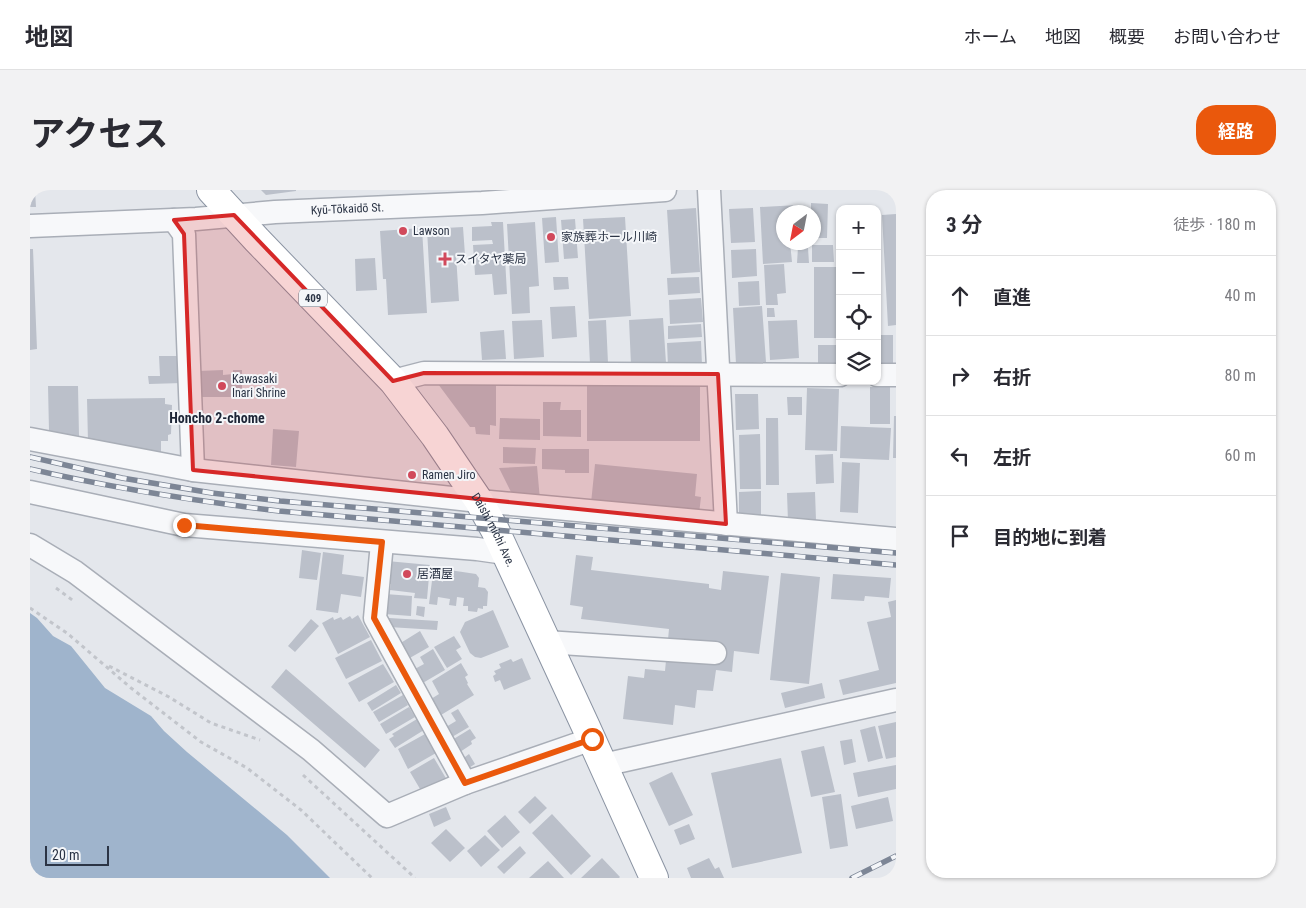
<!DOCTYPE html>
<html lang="ja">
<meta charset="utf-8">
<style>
:root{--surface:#fff;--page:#f2f2f3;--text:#2b2b33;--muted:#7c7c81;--line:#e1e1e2;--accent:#ea580c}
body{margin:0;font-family:"Roboto Condensed","Noto Sans JP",sans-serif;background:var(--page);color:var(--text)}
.controls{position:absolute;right:15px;top:15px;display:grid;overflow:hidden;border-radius:10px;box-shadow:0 1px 4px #0004}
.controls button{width:45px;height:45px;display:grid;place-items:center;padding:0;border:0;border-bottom:1px solid var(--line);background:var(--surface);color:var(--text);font:25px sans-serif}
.compass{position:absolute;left:746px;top:15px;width:45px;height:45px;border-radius:50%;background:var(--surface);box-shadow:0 1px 4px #0004;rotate:212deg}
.scale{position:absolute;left:15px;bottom:12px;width:64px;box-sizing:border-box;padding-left:5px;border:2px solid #2b3445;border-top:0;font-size:14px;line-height:18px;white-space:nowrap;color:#2b3445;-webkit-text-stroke:4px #f4f6f9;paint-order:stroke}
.stop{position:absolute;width:15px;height:15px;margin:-11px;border:4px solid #ea580c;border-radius:50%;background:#fff}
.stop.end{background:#ea580c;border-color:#fff;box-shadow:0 1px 5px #0008}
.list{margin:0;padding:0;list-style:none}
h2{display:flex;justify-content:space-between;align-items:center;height:65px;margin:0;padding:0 20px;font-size:21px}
h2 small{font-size:16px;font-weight:400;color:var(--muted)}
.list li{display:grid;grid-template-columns:32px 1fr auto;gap:15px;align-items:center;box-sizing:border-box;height:80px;padding:0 20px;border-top:1px solid var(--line)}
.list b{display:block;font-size:19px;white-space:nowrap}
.list em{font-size:16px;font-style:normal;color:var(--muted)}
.icon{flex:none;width:28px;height:28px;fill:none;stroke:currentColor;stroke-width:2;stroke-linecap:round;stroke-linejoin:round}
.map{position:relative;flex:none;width:866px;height:688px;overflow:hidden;border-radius:20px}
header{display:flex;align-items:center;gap:30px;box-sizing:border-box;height:70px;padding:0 25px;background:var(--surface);border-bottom:1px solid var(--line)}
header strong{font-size:24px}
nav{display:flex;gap:28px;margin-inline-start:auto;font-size:18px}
.intro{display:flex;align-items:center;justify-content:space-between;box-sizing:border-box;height:120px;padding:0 30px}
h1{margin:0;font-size:35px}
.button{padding:12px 22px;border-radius:20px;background:var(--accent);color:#fff;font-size:18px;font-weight:700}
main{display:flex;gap:30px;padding:0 30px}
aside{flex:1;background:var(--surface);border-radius:20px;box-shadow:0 1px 4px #0004}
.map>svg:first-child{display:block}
</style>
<header>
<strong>地図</strong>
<nav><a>ホーム</a><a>地図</a><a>概要</a><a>お問い合わせ</a></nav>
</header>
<div class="intro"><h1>アクセス</h1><a class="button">経路</a></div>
<main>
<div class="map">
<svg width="866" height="688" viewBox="0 0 866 688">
<rect width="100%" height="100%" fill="#e4e7ec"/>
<path fill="#9fb4cc" d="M 0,423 L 7,428 L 23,446 L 41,456 L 75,498 L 121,526 L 134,541 L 157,562 L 257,645 L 300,688 L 0,688 Z"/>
<path fill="#bbc0ca" d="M 0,0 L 5,0 L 6,17 L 0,17 Z
M 231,0 L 266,0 L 266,1 L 236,5 Z
M 781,13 L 798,14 L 797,48 L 784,48 L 784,22 L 781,22 Z
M 768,15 L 769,22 L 754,22 L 754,52 L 760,52 L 762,72 L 733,74 L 730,17 Z
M 666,18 L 670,82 L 641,84 L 637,20 Z
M 723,18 L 725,52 L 701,53 L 699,19 Z
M 866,24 L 866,135 L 858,136 L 852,25 Z
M 526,27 L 529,72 L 515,73 L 512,28 Z
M 595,27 L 601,126 L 559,129 L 553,29 Z
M 545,29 L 548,68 L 534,69 L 531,30 Z
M 461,32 L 473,32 L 477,104 L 464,105 L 462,84 L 445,85 L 443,55 L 463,54 L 462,50 L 442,51 L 442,37 L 462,36 Z
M 505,32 L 509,96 L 499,97 L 500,123 L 482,124 L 477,34 Z
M 433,37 L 435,65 L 426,65 L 429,111 L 401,113 L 397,39 Z
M 392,38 L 397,123 L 358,125 L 356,89 L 353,89 L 350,41 Z
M 782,55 L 803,55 L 804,72 L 782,72 Z
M 768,57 L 778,58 L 779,73 L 767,73 Z
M 0,59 L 3,59 L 7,159 L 0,160 Z
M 726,59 L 727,86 L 702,88 L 701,60 Z
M 345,68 L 347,100 L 326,101 L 325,69 Z
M 754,74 L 756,103 L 747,104 L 748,115 L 736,115 L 734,75 Z
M 784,77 L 810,77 L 810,148 L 784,148 Z
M 523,87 L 538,87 L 539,99 L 524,100 Z
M 669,87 L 670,103 L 638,105 L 637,88 Z
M 729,91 L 730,115 L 709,116 L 708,92 Z
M 671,108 L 673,132 L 640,134 L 639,110 Z
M 545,116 L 547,147 L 522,149 L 520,117 Z
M 732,116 L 736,172 L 706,174 L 703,118 Z
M 737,118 L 744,118 L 745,127 L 737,127 Z
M 633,128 L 636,173 L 601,175 L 599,130 Z
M 512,130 L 514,167 L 484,169 L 482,131 Z
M 576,130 L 578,173 L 560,174 L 558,131 Z
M 767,130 L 769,168 L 740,170 L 738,131 Z
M 671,134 L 672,147 L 638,149 L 638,136 Z
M 474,140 L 476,169 L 452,170 L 450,142 Z
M 847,145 L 863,145 L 863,175 L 847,175 Z
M 671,151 L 672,175 L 638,177 L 637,153 Z
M 788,155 L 810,155 L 810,173 L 788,173 Z
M 129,166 L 150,166 L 152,193 L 119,194 L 118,186 L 130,186 Z
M 193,180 L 193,185 L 203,184 L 203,180 L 212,180 L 212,207 L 169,207 L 168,181 Z
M 408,194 L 466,195 L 466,236 L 460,235 L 460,245 L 446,244 L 445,237 L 440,237 Z
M 557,195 L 670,196 L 670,251 L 557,251 Z
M 18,196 L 48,196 L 49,246 L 19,241 Z
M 840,197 L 860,197 L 860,234 L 840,234 Z
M 777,198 L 809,199 L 807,261 L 775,260 Z
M 705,204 L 728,204 L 729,239 L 706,240 Z
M 757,207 L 772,207 L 772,225 L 758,225 Z
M 135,208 L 135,214 L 142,215 L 141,244 L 138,245 L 138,251 L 131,251 L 131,267 L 58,252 L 57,209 Z
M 513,212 L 531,212 L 530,220 L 551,220 L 551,247 L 513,246 Z
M 864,226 L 866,226 L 866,268 L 863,268 Z
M 470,228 L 510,229 L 510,250 L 469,249 Z
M 736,228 L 748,228 L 749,295 L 736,295 Z
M 811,236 L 861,238 L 859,270 L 810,268 Z
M 243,239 L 269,241 L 266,277 L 241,275 Z
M 730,244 L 731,299 L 710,299 L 709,245 Z
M 473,257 L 506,258 L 505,274 L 473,273 Z
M 512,259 L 559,259 L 559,283 L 535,283 L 535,280 L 512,279 Z
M 803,264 L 804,293 L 786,294 L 785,265 Z
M 812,272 L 830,273 L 828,323 L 810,322 Z
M 565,274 L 667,284 L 665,306 L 671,307 L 669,324 L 561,313 Z
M 507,276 L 510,310 L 484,308 L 469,278 Z
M 731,301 L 731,329 L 717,329 L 717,324 L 709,324 L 709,302 Z
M 785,302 L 786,330 L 758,332 L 757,303 Z
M 272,360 L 291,363 L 287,390 L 269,388 Z
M 293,362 L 314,365 L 312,384 L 334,387 L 331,407 L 311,404 L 308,423 L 286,420 Z
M 546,365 L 563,367 L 561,380 L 679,394 L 679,398 L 691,400 L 693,381 L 739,386 L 729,464 L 704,461 L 702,482 L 686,480 L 683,501 L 667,500 L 665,518 L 645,515 L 643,535 L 593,529 L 598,486 L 614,488 L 615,479 L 635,481 L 639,439 L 551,429 L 553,417 L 540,415 Z
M 357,371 L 400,375 L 397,409 L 384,408 L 385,403 L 360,400 L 361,394 L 355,393 Z
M 406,378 L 446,384 L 449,388 L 448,397 L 455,398 L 458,402 L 457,416 L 453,416 L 453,419 L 448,418 L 447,422 L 438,421 L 438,416 L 433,416 L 434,408 L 427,407 L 426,416 L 419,415 L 420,409 L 408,407 L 407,415 L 399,414 L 403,383 Z
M 751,383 L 790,387 L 779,494 L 740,490 Z
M 803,384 L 861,388 L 859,408 L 835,406 L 834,411 L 801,409 Z
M 355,404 L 382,406 L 381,426 L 354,424 Z
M 866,410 L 866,493 L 813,505 L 809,490 L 849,480 L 837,432 L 861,427 L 858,412 Z
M 387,416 L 395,417 L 394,427 L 386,425 Z
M 463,420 L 479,457 L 451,468 L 445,467 L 440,463 L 430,442 L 435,432 Z
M 328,425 L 340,447 L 308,464 L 292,433 L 303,427 L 304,430 L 311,427 L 313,430 L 320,426 L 322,429 Z
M 359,428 L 408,431 L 407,440 L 359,437 Z
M 281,429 L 289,436 L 265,462 L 258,456 Z
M 390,441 L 399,457 L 378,469 L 369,454 Z
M 424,446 L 431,457 L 426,460 L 432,469 L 417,478 L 404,457 Z
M 341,450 L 352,471 L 316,489 L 305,468 Z
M 403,459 L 415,480 L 391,494 L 383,480 L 394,474 L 390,467 Z
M 492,468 L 501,489 L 474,500 L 470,490 L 465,492 L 463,486 L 466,484 L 464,481 L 471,478 L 469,474 L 481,469 L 483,472 Z
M 431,473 L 438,485 L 435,487 L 438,493 L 437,494 L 444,505 L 411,525 L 401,509 L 409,504 L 402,491 Z
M 353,474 L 364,492 L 329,512 L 318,493 Z
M 256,479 L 350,560 L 335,578 L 241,497 Z
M 792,493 L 795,508 L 755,518 L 751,503 Z
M 366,495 L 371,503 L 342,521 L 337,513 Z
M 373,505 L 378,515 L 349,532 L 343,522 Z
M 379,517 L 385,527 L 356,544 L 350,534 Z
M 428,519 L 439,537 L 422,547 L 416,537 L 426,531 L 421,523 Z
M 387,529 L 394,540 L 365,558 L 359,549 L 364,546 L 362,544 Z
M 866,532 L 866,567 L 856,569 L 848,536 Z
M 845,536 L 853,568 L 838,572 L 830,540 Z
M 440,539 L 446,548 L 441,551 L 442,554 L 430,562 L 422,550 Z
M 395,544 L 406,563 L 378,579 L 368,559 Z
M 822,549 L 826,572 L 814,575 L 810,551 Z
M 794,556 L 805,602 L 781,607 L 771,561 Z
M 439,564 L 445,574 L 437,579 L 431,570 Z
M 404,568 L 417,590 L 393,604 L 380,582 Z
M 751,568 L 772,663 L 702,678 L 681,583 Z
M 866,575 L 866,599 L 828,607 L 823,583 Z
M 642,582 L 663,625 L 639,636 L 619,593 Z
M 811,604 L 818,656 L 800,659 L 792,607 Z
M 505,606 L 517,618 L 500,634 L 488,622 Z
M 858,607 L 863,631 L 826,639 L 821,616 Z
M 416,617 L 421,629 L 404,637 L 399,624 Z
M 522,624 L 561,666 L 541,685 L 502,643 Z
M 475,625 L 490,642 L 472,658 L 457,641 Z
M 659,634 L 665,649 L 650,655 L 644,640 Z
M 416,639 L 435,658 L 420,672 L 401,653 Z
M 455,645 L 470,660 L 451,677 L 437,661 Z
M 490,656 L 496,663 L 474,684 L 467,677 Z
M 572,668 L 590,687 L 589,688 L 551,688 Z
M 679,668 L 685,679 L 689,677 L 694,688 L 661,688 L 657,678 Z
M 518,671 L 534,688 L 499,688 Z"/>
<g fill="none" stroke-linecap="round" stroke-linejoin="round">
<g stroke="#a9aeb7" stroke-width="25">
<g id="minor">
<path d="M 679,0 L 696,334"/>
<path d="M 144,30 L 154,44 L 163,280"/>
<path id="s1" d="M 0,36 L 166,29 L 245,22 L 452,13 L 635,0"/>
<path d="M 847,185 L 866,185"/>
<path d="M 363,191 L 394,183 L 810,185"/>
<path d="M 0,249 L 163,280 L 449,311 L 866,349"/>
<path d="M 0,302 L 154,335 L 447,359 L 475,363"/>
<path d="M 352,353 L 345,428 L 435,593"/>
<path d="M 0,355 L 45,382 L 281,560 L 357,626 L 435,593 L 562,549"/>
<path d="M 516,452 L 685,463"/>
<path d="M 573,575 L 866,510"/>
</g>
</g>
<g stroke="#8b94a3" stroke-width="30">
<g id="highway">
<path id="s2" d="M 181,0 L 227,50 L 363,191 L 405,246 L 449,311 L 465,340 L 556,537 L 624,688"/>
</g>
</g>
<path stroke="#c2c5cb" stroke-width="3" stroke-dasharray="4 4" stroke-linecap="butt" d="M 26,398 L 45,412
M 0,418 L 37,443 L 101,498 L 171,552 L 217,578 L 271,620 L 342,688
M 79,476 L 139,507 L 181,533 L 230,550
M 273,585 L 385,688"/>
<use href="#minor" stroke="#f7f8fa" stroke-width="22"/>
<use href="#highway" stroke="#fff" stroke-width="28"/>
<g stroke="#7d8696" stroke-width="5.5">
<path id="rail" d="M 0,267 L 92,288 L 182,303 L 250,311 L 866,363
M 0,279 C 82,298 165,311 249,321 L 866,375
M 822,688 L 866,666"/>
</g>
<use href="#rail" stroke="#f4f6f9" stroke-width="4" stroke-dasharray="11" stroke-linecap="butt"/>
</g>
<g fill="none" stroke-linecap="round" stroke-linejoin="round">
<path stroke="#ea580c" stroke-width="6" d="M 154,335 L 352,352 L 344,428 L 435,593 L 562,549"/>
</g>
<path fill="#d62828" fill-opacity="0.2" stroke="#d62828" stroke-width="4" stroke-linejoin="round" d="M 204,25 L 363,191 L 394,183 L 688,184 L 696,334 L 163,280 L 154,44 L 144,30 Z"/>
<g fill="#d1495b" stroke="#f4f6f9" stroke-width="2">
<circle cx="373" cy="41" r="5"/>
<circle cx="521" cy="47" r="5"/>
<path d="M412.5 61.5h5v5h5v5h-5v5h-5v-5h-5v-5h5z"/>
<circle cx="192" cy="196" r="5"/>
<circle cx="382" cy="285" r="5"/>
<circle cx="377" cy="384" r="5"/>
</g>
<g text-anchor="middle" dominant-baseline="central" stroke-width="4" stroke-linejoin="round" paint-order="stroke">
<rect fill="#f4f6f9" stroke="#676e7b" stroke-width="1" x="269" y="99.5" width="28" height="17" rx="4"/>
<g font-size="11" font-weight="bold" fill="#2b3445">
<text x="283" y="108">409</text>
</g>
<g font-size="12" fill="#2b3445" stroke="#f4f6f9">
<text stroke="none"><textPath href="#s1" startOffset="318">Kyū-Tōkaidō St.</textPath></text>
<text stroke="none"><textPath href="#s2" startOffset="444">Daishi michi Ave.</textPath></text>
</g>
<g font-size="12" fill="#2b3445" stroke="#f4f6f9" text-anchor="start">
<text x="383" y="41">Lawson</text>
<text x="531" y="47">家族葬ホール川崎</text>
<text x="425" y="69">スイタヤ薬局</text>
<text x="202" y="189">Kawasaki<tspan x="202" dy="14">Inari Shrine</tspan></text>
<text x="392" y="285">Ramen Jiro</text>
<text x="387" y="384">居酒屋</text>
</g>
<g font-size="14" font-weight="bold" fill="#1d2536" stroke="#f4f6f9">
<text x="187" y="228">Honcho 2-chome</text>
</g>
</g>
</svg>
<div class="controls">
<button>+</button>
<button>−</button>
<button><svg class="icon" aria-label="locate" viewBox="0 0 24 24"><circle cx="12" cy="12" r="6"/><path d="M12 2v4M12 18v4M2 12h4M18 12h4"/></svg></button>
<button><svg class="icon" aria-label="layers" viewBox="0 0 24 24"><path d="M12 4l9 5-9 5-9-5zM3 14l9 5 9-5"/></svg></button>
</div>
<svg class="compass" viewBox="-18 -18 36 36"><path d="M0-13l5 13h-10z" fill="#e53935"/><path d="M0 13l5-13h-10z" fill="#7c7c81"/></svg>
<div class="scale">20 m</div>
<div class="stop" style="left:562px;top:549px"></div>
<div class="stop end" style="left:154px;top:335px"></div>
</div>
<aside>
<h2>3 分<small>徒歩 · 180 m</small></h2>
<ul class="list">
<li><svg class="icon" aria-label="ahead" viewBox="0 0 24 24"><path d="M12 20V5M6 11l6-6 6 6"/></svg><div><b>直進</b></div><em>40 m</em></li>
<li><svg class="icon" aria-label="right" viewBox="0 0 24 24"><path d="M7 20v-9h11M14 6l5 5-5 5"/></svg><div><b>右折</b></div><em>80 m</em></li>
<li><svg class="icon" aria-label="left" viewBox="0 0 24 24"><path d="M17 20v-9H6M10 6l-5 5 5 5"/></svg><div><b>左折</b></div><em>60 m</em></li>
<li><svg class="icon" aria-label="arrive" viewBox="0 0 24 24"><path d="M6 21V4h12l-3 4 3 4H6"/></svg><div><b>目的地に到着</b></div></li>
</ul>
</aside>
</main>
